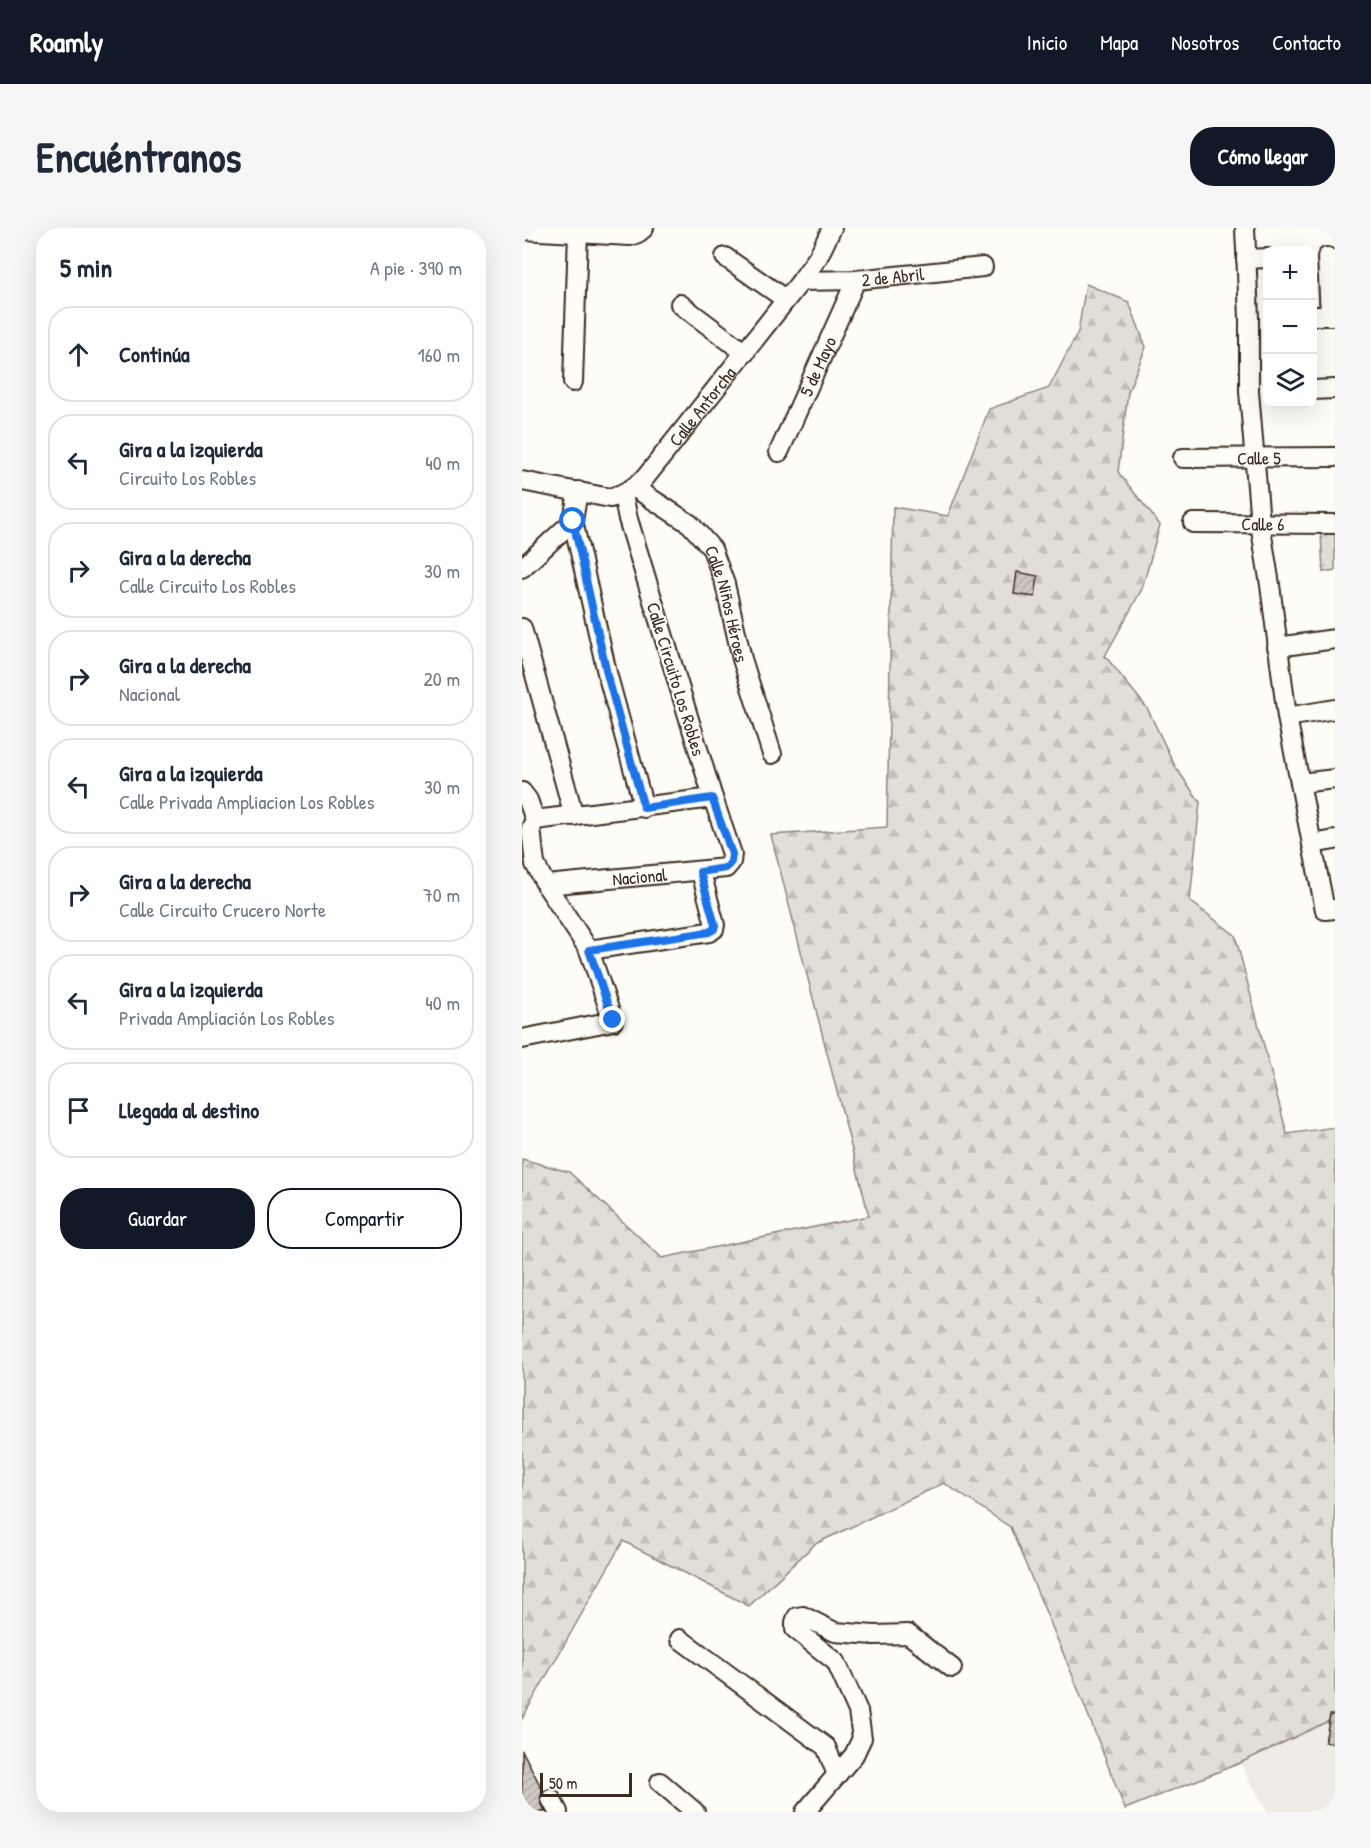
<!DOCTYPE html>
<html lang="es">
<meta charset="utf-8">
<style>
:root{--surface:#fff;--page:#f6f6f7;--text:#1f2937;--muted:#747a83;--line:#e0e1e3;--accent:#111827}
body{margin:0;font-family:"Patrick Hand",sans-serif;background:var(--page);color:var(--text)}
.controls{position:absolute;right:18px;top:18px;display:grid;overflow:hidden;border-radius:12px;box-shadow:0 6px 24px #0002}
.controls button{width:54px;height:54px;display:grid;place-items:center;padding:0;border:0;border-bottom:2px solid var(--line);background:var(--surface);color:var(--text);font:30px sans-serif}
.scale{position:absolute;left:18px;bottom:15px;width:92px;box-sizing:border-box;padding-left:6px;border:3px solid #3b2a1e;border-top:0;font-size:16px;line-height:21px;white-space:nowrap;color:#3b2a1e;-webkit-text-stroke:4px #fdfcf7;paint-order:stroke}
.stop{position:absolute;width:18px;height:18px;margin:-14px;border:4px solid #1a73e8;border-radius:50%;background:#fff}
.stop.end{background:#1a73e8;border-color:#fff;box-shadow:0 2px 6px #0008}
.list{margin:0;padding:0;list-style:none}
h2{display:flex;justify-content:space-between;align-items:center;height:78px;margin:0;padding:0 24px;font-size:26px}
h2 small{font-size:20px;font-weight:400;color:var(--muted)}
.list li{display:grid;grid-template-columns:39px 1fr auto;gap:18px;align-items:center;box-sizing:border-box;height:96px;margin:0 12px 12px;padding:0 12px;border:2px solid var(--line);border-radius:24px}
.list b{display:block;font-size:22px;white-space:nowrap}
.list p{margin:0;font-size:20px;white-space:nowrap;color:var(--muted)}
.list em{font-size:20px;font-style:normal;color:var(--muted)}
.actions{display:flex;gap:12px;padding:18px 24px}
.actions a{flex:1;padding:14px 0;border:2px solid var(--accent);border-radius:24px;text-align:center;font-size:21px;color:var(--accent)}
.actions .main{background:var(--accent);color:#fff}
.icon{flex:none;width:33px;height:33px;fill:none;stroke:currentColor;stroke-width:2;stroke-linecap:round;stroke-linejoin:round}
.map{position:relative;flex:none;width:813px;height:1584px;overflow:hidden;border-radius:24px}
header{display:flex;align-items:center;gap:36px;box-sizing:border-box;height:84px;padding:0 30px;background:var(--accent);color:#fff}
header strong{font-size:28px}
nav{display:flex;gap:33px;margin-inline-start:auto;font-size:21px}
.intro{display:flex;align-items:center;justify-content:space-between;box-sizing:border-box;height:144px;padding:0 36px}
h1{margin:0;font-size:42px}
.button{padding:15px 27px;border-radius:24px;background:var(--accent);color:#fff;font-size:21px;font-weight:700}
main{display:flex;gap:36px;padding:0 36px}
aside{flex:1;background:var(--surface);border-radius:24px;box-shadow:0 6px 24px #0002}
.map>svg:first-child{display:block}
</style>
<header>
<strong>Roamly</strong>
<nav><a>Inicio</a><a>Mapa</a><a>Nosotros</a><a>Contacto</a></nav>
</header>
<div class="intro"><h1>Encuéntranos</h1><a class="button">Cómo llegar</a></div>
<main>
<aside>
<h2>5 min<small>A pie · 390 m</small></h2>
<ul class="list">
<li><svg class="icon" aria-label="ahead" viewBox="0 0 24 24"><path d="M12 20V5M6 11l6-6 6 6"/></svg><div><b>Continúa</b></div><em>160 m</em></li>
<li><svg class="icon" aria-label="left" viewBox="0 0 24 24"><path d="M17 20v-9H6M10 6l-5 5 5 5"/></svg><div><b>Gira a la izquierda</b><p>Circuito Los Robles</p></div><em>40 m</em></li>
<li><svg class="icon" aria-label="right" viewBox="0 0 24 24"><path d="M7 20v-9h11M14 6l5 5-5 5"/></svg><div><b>Gira a la derecha</b><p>Calle Circuito Los Robles</p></div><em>30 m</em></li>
<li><svg class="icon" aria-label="right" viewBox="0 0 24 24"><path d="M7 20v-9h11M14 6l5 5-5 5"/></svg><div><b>Gira a la derecha</b><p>Nacional</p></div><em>20 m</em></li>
<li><svg class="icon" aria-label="left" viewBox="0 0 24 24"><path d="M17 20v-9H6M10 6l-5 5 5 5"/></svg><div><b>Gira a la izquierda</b><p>Calle Privada Ampliacion Los Robles</p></div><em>30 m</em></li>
<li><svg class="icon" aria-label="right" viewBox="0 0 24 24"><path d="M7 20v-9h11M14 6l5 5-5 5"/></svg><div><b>Gira a la derecha</b><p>Calle Circuito Crucero Norte</p></div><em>70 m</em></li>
<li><svg class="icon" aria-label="left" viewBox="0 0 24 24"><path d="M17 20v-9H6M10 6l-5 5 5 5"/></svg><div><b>Gira a la izquierda</b><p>Privada Ampliación Los Robles</p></div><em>40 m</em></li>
<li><svg class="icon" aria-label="arrive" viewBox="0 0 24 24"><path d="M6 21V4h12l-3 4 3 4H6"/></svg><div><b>Llegada al destino</b></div></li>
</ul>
<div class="actions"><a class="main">Guardar</a><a>Compartir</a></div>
</aside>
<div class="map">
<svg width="813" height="1584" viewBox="0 0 813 1584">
<defs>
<pattern id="grass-tufts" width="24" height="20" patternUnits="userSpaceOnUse" patternTransform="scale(1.5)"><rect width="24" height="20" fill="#e1ded7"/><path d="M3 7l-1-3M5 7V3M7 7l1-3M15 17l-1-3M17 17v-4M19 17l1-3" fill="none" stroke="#c2bfb8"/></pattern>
<pattern id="forest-firs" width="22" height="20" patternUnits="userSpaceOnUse" patternTransform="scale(1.5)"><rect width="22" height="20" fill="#e1ded7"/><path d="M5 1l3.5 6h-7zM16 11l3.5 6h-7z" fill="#c2bfb8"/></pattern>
<pattern id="building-hatch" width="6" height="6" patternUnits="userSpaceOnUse" patternTransform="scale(1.5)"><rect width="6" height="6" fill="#cdc8c2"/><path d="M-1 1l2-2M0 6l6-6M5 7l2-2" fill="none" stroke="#b1aca6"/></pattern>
</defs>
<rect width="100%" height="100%" fill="#fdfcf7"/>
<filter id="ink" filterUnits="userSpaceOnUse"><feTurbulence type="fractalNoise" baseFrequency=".0167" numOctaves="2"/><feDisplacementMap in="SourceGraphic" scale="12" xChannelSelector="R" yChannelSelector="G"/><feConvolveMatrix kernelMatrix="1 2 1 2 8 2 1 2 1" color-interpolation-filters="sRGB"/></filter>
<g filter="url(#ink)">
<path fill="#efece7" d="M 813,1490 L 813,1584 L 745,1584 L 718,1535 Z"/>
<path fill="url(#grass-tufts)" stroke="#8e847a" stroke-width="1.5" d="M 813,305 L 813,342 L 801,344 L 799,306 Z"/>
<path fill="url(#forest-firs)" stroke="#8e847a" stroke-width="1.5" d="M 564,56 L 607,74 L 624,119 L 606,164 L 596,244 L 638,297 L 620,361 L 583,428 L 625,480 L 654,540 L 678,574 L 668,673 L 713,707 L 765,906 L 813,899 L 813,1490 L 718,1535 L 603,1581 L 552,1451 L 488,1299 L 422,1255 L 293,1316 L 227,1378 L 101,1313 L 0,1491 L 0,931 L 47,944 L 140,1030 L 347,988 L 249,607 L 365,599 L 371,279 L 426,288 L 467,181 L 527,160 L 556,104 Z"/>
<path fill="url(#building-hatch)" stroke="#3b2a1e" stroke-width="1.5" d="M 495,344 L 516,348 L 513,369 L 492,366 Z
M 808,1487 L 813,1487 L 813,1516 L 803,1514 Z
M 0,1522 L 21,1563 L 18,1571 L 23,1584 L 0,1584 Z"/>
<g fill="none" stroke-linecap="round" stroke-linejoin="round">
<g stroke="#3b2a1e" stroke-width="22">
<g id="minor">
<path d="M 723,0 L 727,90 L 727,163 L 738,295 L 748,357 L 765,489 L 803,682 L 813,681"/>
<path d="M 0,2 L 108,8 L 116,5 L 122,0"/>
<path d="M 203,29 L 263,71"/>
<path d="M 805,29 L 808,88"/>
<path d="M 724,31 L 746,30"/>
<path id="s1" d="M 279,53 L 334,52 L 461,39"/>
<path d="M 158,76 L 223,125"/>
<path d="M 790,88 L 813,88"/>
<path d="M 51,154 L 56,5"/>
<path d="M 790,162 L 813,161"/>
<path id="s2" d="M 257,224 L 334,52"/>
<path id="s3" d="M 661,230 L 813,229"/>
<path id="s4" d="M 0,253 L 88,270 C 103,266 112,260 123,250 L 279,53 L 296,29 L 310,0"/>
<path id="s5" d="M 113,260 L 168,296 L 190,321 L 203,356 L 220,431 L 250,526"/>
<path d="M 56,263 L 51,293 L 85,445 L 122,580"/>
<path id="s6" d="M 671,295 L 813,296"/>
<path d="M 0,340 L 51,293"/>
<path d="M 0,400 L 52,588"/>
<path d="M 755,419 L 813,411"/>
<path d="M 765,489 L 813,481"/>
<path d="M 778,555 L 813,551"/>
<path d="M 0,564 L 6,572 L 13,592 L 9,600 L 13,636 L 24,657 L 67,722 L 91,793 L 0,811"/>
<path d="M 13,592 L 191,570"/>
<path d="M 790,616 L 813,612"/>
<path id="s7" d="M 24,657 L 204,640 L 209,634 L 210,626 L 191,570 L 106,291 L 101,267"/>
<path d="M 67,722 L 187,704 L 192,701 L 193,697 L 179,644"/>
<path d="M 158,1411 L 304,1519 L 315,1547"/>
<path d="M 138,1554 L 173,1584"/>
<path d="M 29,1571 L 36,1584"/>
<path d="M 283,1584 L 332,1527 L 340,1510 L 336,1483 L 314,1434 L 273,1401 L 273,1394 L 275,1389 L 281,1388 L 313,1404 L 352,1407 L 386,1406 L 430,1440"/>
</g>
</g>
<use href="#minor" stroke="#fdfcf7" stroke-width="18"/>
</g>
</g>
<g fill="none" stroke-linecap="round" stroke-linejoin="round" filter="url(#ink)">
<path stroke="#1a73e8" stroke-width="8" d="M 51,293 L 85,446 L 122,580 L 190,570 L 210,626 L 209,634 L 204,640 L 178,644 L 193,697 L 192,701 L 187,704 L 67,722 L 91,792"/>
</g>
<g text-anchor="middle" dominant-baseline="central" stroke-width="4.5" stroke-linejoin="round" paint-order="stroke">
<g font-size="18" fill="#3b2a1e" stroke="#fdfcf7">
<text stroke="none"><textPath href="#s1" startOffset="92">2 de Abril</textPath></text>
<text stroke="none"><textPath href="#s2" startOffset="94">5 de Mayo</textPath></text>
<text stroke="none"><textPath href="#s4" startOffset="222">Calle Antorcha</textPath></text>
<text stroke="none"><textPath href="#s3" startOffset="76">Calle 5</textPath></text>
<text stroke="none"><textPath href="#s6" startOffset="70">Calle 6</textPath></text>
<text stroke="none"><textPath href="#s5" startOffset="156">Calle Niños Héroes</textPath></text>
<text transform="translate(154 451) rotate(73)">Calle Circuito Los Robles</text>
<text stroke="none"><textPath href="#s7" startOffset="94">Nacional</textPath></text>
</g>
</g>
</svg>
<div class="controls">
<button>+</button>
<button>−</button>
<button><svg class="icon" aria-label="layers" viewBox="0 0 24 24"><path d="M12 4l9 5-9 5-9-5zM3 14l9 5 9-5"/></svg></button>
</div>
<div class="scale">50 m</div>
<div class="stop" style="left:51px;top:293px"></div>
<div class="stop end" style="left:91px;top:792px"></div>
</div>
</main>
